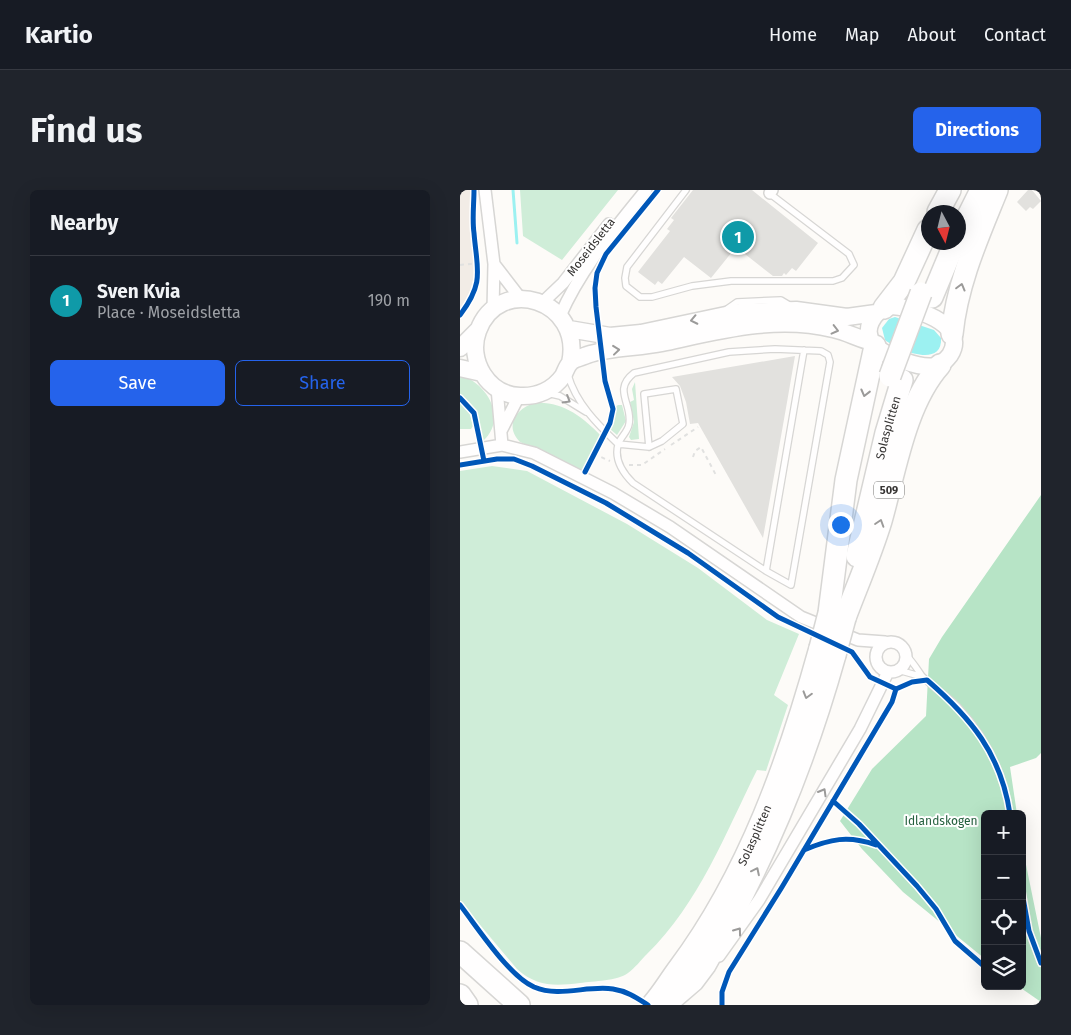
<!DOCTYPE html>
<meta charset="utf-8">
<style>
:root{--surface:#171b24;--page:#20242c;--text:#f1f3f6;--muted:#9ea1a6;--line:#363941;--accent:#2563eb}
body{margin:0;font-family:"Fira Sans",sans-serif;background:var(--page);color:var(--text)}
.controls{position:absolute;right:15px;bottom:15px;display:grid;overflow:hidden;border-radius:8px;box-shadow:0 5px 20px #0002}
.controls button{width:45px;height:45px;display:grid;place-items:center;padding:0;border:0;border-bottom:1px solid var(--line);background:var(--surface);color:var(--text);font:25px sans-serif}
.compass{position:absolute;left:461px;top:15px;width:45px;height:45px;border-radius:50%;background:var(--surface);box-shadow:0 5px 20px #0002;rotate:173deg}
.you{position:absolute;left:380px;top:334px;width:18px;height:18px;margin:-12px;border:4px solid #fff;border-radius:50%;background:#1a73e8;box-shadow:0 0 0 8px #1a73e833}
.badge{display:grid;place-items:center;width:32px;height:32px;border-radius:50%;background:var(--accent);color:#fff;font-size:16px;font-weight:700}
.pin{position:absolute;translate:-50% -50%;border:2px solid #fff;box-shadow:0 1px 5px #0006}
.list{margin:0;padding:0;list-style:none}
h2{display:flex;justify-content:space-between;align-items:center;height:65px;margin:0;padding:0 20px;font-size:21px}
h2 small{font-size:16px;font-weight:400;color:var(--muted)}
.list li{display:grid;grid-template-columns:32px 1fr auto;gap:15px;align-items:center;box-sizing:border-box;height:90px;padding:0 20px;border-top:1px solid var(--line)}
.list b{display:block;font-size:19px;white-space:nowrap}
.list p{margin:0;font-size:16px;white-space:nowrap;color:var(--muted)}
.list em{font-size:16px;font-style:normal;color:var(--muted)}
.actions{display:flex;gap:10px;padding:15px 20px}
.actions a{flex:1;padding:11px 0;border:1px solid var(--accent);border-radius:8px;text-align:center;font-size:18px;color:var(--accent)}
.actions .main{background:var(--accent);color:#fff}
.icon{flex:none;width:28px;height:28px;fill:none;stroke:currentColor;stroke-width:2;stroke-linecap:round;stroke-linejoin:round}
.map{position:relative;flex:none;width:581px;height:815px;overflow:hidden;border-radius:8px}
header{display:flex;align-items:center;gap:30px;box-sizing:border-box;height:70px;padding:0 25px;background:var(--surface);border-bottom:1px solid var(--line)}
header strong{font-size:24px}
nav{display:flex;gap:28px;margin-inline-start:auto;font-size:18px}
.intro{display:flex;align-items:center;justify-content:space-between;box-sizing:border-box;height:120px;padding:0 30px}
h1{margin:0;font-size:35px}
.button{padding:12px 22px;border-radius:8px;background:var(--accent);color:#fff;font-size:18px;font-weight:700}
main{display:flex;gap:30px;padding:0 30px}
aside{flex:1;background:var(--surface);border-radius:8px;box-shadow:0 5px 20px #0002}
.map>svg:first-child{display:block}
</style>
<header>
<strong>Kartio</strong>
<nav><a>Home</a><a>Map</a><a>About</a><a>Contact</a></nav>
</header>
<div class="intro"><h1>Find us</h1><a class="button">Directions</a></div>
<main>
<aside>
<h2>Nearby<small></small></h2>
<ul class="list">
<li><span class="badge" style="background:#0f9aa8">1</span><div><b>Sven Kvia</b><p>Place · Moseidsletta</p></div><em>190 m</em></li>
</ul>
<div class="actions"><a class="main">Save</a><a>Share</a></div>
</aside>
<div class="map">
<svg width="581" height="815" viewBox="0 0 581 815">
<rect width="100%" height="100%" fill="#fdfbf8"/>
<path fill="#f2ece6" d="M 0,0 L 10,0 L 11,47 L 16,74 L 11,100 L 0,120 Z"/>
<path fill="#cfedd8" d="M 60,0 L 158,0 L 102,70 L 63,46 Z
M 0,185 C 27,193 48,228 23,251 C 19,232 18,215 0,205 Z
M 175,192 L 179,249 L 171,250 L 169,247 L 174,232 L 170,212 L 174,210 L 172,199 Z
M 0,212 L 9,221 L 13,236 L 11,239 L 0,239 Z
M 75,213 C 102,211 123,227 141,246 L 123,281 L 60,252 C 44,236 56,218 75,213 Z
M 158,215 L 162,215 L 166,231 L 157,245 L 150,239 L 155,217 Z
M 32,276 L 67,281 L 167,334 L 238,378 L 307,430 L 339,444 L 314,505 L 328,515 L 306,581 L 297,580 C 265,644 239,713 187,764 C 181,770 175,778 168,783 C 157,791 134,791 120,793 C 95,796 77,797 57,779 L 0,711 L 0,281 Z"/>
<path fill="#b7e4c6" d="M 581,305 L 581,563 L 576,568 L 550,577 L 557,624 L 525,624 L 525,769 L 443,702 L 402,659 L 380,631 L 412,579 L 466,526 L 469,469 L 482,447 Z
M 562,655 L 581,748 L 581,812 L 558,796 L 562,796 Z"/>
<path fill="#9cf1f1" d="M 435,127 L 474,140 L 481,148 C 483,179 437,160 425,150 L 422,138 L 429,129 Z"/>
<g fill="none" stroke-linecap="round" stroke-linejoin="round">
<path stroke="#9cf1f1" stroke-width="3" d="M 53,0 L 57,53"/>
</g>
<path fill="#e2e1de" d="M 233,0 L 292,0 L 358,53 L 336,81 L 332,78 L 326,85 L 324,83 L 322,86 L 313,86 L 276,57 L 251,88 L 224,67 L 202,94 L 198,91 L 195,95 L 178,82 L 210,41 L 207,39 L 214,30 L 211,28 Z
M 568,0 L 572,0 L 581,11 L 573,19 L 570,17 L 566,21 L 557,12 Z
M 335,166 L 326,218 L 303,348 L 238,233 L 230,234 L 226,212 L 220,196 L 212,187 Z"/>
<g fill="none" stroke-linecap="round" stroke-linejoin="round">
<g stroke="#d7d6d4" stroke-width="8">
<path id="lane" d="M 226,0 L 167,77 L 165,88 L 166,96 L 180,107 L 192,107 L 232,96 L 271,91 L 373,91 L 382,88 L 394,75 L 389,64 L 309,3
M 267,119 L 277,112 L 321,110 L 331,116
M 315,159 L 361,161 L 368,165 L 370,172 L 331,395 L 306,381 L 173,293 C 163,283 154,270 158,255 C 160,247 168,242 169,234 C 173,214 152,200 174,183 L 269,162 Z
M 108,185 C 116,213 137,234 158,254 L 189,257
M 216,199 L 223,234 L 202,251 L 189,257 L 184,204 Z
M 87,203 L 100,206 L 126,222
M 306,381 L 344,160
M 446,465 C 453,472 457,479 462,486 C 472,497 486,505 497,516 C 526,547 544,582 550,624
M 438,480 L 463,487
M 562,702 L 569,741 L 581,773"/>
</g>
<g stroke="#d7d6d4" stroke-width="14">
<path id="street" d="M 25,0 L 34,74 L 33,120
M 310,3 L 312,0
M 34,74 L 61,109
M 82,113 L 103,93 L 149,34
M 100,126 C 121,78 154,40 186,0
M 37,198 L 42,255
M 42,239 L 59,206
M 0,262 L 42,255 L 74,263 L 153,303 L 210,337 L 341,427 L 398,450 L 425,452
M416 467a15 15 0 1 1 30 0a15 15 0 1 1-30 0Z
M 259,766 L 299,710 L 400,539 L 428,482"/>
</g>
<g stroke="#d7d6d4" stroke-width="19">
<path id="secondary" d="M 429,116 C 451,116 510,133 490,165 C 486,170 482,175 475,176 C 461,179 424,166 414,155 C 401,140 414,121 429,116 Z
M 109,139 L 150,146 L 181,143 L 280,122 L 336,120 L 387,127 L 416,123
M 0,158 L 18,140
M 110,173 C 124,110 39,83 18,141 C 7,170 28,205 60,206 C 77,207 93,200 103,186 C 105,182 107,176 110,173 C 113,169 123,167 127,165 C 150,157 178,158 202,153 C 258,141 315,125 373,139 C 387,142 399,149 412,152
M 0,178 L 22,183"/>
</g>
<g stroke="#d7d6d4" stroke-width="24">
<g id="highway">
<path d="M 478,22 L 490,0"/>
<path d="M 498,46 L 521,0"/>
<path d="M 472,107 L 495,52"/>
<path d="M 424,118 L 444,92 L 468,40"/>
<path d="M 492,144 C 497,93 518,47 537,0"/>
<path id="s1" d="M 397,366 L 426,243 L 442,190"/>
<path d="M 369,423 L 386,290 L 415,156"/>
<path d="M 385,428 C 397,396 411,364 421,331 C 435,282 445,214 480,175"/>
<path d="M 0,762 L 59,815"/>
<path d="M 0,805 L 7,815"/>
<path id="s2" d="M 192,815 C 202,804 210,790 219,778 C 289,684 329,570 360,458"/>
<path d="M 205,815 L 233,791 L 245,775 C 303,673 343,579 375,465"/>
</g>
</g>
<path stroke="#e1e1e0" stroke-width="2" stroke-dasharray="4 4" stroke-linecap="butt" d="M 0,75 L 19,73
M 211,255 L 238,237
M 134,264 L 150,271
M 233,267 L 235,261 L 241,257 L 257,287
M 169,275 L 182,275 L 205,259"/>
<use href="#lane" stroke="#fffefe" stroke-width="5.5"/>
<use href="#street" stroke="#fffefe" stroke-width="11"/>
<use href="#secondary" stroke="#fffefe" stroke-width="16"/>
<use href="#highway" stroke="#fffefe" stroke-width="21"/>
<g stroke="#d7d6d4" stroke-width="24" stroke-linecap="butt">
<path id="highway-bridge" d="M 430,186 L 461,103
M 360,458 L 369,423
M 375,465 L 385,428"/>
</g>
<use href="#highway-bridge" stroke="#fffefe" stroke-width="21"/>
<g stroke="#fff" stroke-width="8">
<path id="cycleway" d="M 0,125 C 25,92 17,80 14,43 C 12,29 14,14 14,0
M 0,208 L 14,223 L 24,271
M 0,275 L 37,269 L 54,269 L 72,276 L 146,313 L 228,363 L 318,427 L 392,462 L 410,487 L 436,499 L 452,492 L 467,490 C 511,528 541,564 550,624
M 125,282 L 150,233 L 153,219 L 145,191 L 136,117 L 135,98 L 137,83 L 146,64 L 198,0
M 373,611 L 399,634 L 457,696 L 476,719 L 495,751 L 525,777
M 344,660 C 370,649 388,645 416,655
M 562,702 L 569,741 L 581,773
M 0,715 C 18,738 48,785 74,797 C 100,808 127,795 153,799 C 167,801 177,808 188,815
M 262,815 L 262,802 L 269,782 L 322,697 L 432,512 L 436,499"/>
</g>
<use href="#cycleway" stroke="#0057b8" stroke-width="5"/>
</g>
<defs><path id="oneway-chevron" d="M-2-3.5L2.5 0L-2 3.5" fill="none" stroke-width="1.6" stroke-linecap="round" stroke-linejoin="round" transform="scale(1.25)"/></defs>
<g stroke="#9b9a99">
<use href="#oneway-chevron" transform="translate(501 97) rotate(-75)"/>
<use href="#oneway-chevron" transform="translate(234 130) rotate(168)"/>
<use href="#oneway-chevron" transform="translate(375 140) rotate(14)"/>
<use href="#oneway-chevron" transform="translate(156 160) rotate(-6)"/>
<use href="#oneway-chevron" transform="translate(405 203) rotate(104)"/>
<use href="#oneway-chevron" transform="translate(107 210) rotate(31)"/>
<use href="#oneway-chevron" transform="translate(420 333) rotate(-72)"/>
<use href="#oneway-chevron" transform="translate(347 505) rotate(106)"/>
<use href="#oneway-chevron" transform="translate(363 602) rotate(-60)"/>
<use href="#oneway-chevron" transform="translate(296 681) rotate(-64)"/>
<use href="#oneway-chevron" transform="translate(278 741) rotate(-54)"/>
</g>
<g text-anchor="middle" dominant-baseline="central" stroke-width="4" stroke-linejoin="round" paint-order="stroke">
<rect fill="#fff" stroke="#737271" stroke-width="1" x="414" y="291.5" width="30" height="17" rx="4"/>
<g font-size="11" font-weight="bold" fill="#373534">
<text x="429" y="300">509</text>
</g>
<g font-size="12" fill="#373534" stroke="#fff">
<text transform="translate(131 57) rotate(-52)">Moseidsletta</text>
<text stroke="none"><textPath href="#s1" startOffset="132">Solasplitten</textPath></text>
<text stroke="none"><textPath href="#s2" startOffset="199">Solasplitten</textPath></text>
</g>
<g font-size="12" fill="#235f3d" stroke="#fff">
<text x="481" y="631">Idlandskogen</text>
</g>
</g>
</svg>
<div class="controls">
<button>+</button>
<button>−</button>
<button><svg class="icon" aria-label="locate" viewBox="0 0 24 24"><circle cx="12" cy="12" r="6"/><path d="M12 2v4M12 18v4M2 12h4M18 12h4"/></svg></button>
<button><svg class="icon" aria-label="layers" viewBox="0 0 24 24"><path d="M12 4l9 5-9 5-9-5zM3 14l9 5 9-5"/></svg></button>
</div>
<svg class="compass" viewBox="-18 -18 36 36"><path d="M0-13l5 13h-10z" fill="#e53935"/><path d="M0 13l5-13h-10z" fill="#9ea1a6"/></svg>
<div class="you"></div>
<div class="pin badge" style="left:278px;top:47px;background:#0f9aa8">1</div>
</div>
</main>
